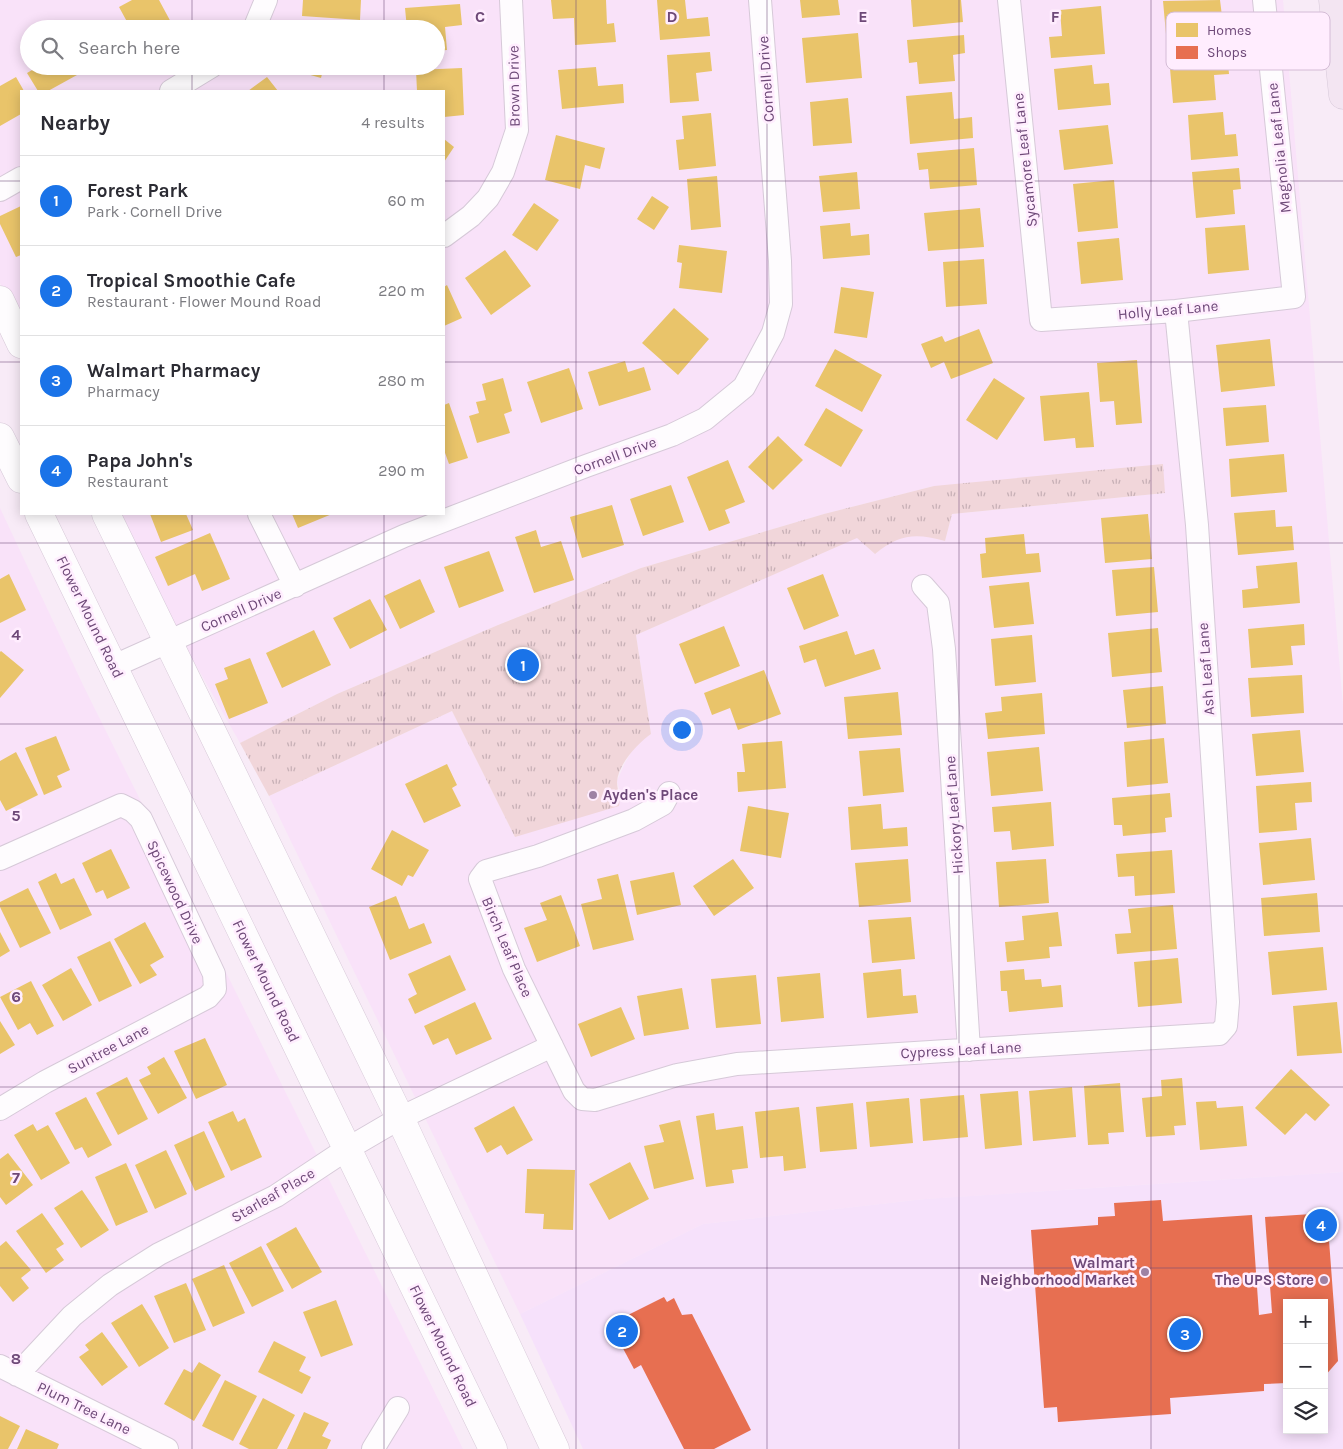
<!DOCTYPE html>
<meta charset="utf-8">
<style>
:root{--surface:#fff;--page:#f7f7f7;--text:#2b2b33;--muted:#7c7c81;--line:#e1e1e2;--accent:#1a73e8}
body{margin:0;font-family:Karla,sans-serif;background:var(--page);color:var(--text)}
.controls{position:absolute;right:15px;bottom:15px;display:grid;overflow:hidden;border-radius:0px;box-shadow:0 2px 12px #0003}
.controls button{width:45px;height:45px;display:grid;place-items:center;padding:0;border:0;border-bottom:1px solid var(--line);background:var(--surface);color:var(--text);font:25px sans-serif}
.you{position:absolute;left:681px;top:729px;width:18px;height:18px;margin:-12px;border:4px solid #fff;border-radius:50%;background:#1a73e8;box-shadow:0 0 0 8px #1a73e833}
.badge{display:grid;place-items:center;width:32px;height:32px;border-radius:50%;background:var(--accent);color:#fff;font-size:16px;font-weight:700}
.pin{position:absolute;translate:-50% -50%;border:2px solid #fff;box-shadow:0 1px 5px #0006}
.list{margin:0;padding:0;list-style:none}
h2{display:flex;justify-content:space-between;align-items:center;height:65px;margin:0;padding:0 20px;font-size:21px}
h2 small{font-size:16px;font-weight:400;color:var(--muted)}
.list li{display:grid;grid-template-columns:32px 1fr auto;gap:15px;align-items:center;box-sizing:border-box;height:90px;padding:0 20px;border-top:1px solid var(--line)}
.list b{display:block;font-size:19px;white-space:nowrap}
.list p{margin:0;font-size:16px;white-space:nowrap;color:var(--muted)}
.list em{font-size:16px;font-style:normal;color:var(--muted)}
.icon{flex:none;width:28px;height:28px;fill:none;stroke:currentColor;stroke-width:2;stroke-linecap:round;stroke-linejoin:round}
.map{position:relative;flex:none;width:1343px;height:1449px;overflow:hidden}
.search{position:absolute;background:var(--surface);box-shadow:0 2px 12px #0003;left:20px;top:20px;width:425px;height:55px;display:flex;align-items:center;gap:12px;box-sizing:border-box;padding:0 18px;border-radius:28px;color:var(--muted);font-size:19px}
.panel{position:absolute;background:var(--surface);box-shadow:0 2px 12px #0003;left:20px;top:90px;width:425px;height:425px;border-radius:0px}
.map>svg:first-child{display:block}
</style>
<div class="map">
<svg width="1343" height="1449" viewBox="0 0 1343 1449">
<defs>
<pattern id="park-tufts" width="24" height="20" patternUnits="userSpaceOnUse" patternTransform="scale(1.25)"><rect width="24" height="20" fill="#f1d6da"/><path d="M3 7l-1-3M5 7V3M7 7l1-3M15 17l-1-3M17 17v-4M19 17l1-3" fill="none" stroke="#c7b0b6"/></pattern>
</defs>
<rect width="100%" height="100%" fill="#f8ebf7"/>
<path fill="#f9e2f9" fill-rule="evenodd" d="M 0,0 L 1283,0 L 1343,706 L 1343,1172 L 925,1199 L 703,1224 L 520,1314 L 269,796 L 452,711 L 515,837 L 621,796 L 617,781 L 625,763 L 636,744 L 651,734 L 636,635 L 858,537 L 875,554 L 887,544 L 907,535 L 927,536 L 945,541 L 952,514 L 1165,493 L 934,486 L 824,514 L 641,568 L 498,625 L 337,694 L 240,743 L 167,614 L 117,514 L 444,514 L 444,91 L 21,91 L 21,325 L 0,283 ZM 29,29 L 436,29 L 436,66 L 29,66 Z
M 0,508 L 84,687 L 463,1449 L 0,1449 Z"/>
<path fill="#f6e1fb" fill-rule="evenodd" d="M 1343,1172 L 1343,1449 L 583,1449 L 520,1314 L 703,1224 L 925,1199 ZM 1287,1303 L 1324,1303 L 1324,1430 L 1287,1430 Z"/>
<path fill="url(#park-tufts)" d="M 1163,464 L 1165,493 L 952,514 L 945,541 C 915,533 900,534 875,554 L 857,538 L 636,635 L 651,734 C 638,743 618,764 617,782 C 617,790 621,797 619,806 L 515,837 L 452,711 L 269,796 L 240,743 L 337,694 L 498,625 L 641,568 L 824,514 L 934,486 Z"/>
<path fill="#e9c46a" d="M 132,0 L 159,0 L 173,26 L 168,29 L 131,29 L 119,7 Z
M 303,0 L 361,0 L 360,20 L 302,16 Z
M 551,0 L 606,0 L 607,24 L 614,23 L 616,42 L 575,45 L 574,18 L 553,19 Z
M 657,0 L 685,0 L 687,19 L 708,17 L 710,36 L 660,40 Z
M 800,0 L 838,0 L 840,15 L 802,18 Z
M 911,0 L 961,0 L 963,22 L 913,27 Z
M 1220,0 L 1222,16 L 1207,17 L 1209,41 L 1167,45 L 1163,1 Z
M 460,4 L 462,25 L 445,27 L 447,50 L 436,51 L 436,29 L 407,29 L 405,8 Z
M 1101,6 L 1105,54 L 1051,58 L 1049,37 L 1062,36 L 1060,10 Z
M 117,20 L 121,29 L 99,29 Z
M 858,33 L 862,78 L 806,83 L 802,38 Z
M 964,35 L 965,53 L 953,55 L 955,81 L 919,84 L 917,62 L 909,63 L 907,40 Z
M 710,52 L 712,71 L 696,73 L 699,101 L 670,103 L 667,55 Z
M 1227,52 L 1229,74 L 1214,75 L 1216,100 L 1173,103 L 1169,57 Z
M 1092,65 L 1094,84 L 1109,83 L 1111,105 L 1058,110 L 1054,69 Z
M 39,66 L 72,66 L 77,75 L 48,91 L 38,91 L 27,73 Z
M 294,66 L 324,66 L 321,78 L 293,70 Z
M 596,67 L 598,86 L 623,84 L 624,103 L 562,109 L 558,70 Z
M 462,68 L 464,115 L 444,117 L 444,91 L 417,91 L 416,70 Z
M 16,77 L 24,91 L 21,91 L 21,114 L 0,126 L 0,86 Z
M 267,77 L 278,91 L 248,91 Z
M 952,92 L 954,119 L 972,117 L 973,138 L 910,144 L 906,96 Z
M 848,98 L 852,143 L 813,146 L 810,102 Z
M 1223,112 L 1225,135 L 1236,134 L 1238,156 L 1191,160 L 1188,115 Z
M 711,113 L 716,166 L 679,170 L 676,140 L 684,139 L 682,116 Z
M 1108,125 L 1113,164 L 1064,170 L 1059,130 Z
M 556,135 L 605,148 L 600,169 L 585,165 L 580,189 L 545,180 Z
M 444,139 L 454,147 L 444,162 Z
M 974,148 L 977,185 L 930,189 L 928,169 L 919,170 L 917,153 Z
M 1239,168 L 1241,189 L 1233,190 L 1235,214 L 1196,218 L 1192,172 Z
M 857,172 L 860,209 L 823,212 L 819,176 Z
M 717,176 L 721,227 L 691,230 L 687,179 Z
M 1114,180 L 1118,228 L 1078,232 L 1073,184 Z
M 652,196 L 669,207 L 654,230 L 637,219 Z
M 534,203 L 559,220 L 537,251 L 512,235 Z
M 21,206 L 21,255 L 16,257 L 0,224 L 0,216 Z
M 980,208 L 984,247 L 928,251 L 924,213 Z
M 850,223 L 851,236 L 869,234 L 870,255 L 823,259 L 820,226 Z
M 1245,225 L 1249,270 L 1208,274 L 1205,228 Z
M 1119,238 L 1123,280 L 1081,284 L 1077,242 Z
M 679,245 L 727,251 L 722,293 L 679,288 L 682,263 L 677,262 Z
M 505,250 L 531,286 L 491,315 L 465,278 Z
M 984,259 L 987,304 L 946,307 L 943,262 Z
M 447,285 L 462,318 L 444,326 L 444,287 Z
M 841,287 L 874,292 L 867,338 L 834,333 Z
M 674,308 L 709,339 L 678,375 L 642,343 Z
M 979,329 L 993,363 L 951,379 L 944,362 L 931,368 L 921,344 L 942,336 L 945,342 Z
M 1270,339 L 1275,386 L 1221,392 L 1216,345 Z
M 835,349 L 882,375 L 862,412 L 815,386 Z
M 1137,360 L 1142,423 L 1116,425 L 1114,401 L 1100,402 L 1097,363 Z
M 625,361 L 628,372 L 644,367 L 651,390 L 599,406 L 588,372 Z
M 569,368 L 583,409 L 541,423 L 527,382 Z
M 503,378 L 512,411 L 504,414 L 510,433 L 477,443 L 469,416 L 479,413 L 476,402 L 486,400 L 482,384 Z
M 994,378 L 1025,398 L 997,440 L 966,420 Z
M 1089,392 L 1094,447 L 1076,448 L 1075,438 L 1044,441 L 1040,396 Z
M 449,403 L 468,458 L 449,464 L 444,450 L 444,405 Z
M 1266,405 L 1269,442 L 1226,446 L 1223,408 Z
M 826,408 L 863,430 L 841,467 L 804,445 Z
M 778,436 L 803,460 L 773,490 L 748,467 Z
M 1284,454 L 1287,492 L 1231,497 L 1229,459 Z
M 728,460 L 745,502 L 725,510 L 730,523 L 709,531 L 687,477 Z
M 671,485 L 684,522 L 643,536 L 630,499 Z
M 612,505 L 624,545 L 582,558 L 570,517 Z
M 1275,510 L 1276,527 L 1292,526 L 1294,550 L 1238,555 L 1234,513 Z
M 150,514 L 186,514 L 193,530 L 161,542 Z
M 292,514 L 332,514 L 298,528 Z
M 1148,514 L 1152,559 L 1105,563 L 1101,518 Z
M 536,530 L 541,547 L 561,541 L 574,580 L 534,593 L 515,537 Z
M 210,533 L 230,579 L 202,591 L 195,574 L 168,586 L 155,557 Z
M 1024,534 L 1026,554 L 1039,553 L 1041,572 L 982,578 L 980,554 L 986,553 L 985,538 Z
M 489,551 L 504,591 L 459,608 L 444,567 Z
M 1297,562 L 1300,603 L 1243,608 L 1242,590 L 1258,588 L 1256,566 Z
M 1154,567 L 1158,612 L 1116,616 L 1112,570 Z
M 9,574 L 26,610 L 0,623 L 0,579 Z
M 823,574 L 839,616 L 804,630 L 787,588 Z
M 420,579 L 435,612 L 400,629 L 384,596 Z
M 1029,582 L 1034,624 L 994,628 L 989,586 Z
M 370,599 L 387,630 L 350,649 L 333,618 Z
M 1304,624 L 1305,645 L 1291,646 L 1293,665 L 1251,668 L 1248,629 Z
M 724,626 L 740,666 L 695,684 L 679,644 Z
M 1158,628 L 1162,672 L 1112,677 L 1108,633 Z
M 314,630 L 331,665 L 282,688 L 266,653 Z
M 847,631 L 855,655 L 874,649 L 881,669 L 825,687 L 816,659 L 804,663 L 799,646 Z
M 1032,635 L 1036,682 L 995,686 L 991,639 Z
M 1,651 L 24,670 L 0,698 L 0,652 Z
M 250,658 L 268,703 L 229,719 L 215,684 L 228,679 L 224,668 Z
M 764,670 L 781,714 L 738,730 L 730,708 L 712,715 L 704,693 Z
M 1302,675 L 1304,713 L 1251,717 L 1248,678 Z
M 1163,686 L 1166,724 L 1127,728 L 1123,690 Z
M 898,692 L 902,735 L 848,739 L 844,697 Z
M 1042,693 L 1045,734 L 988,739 L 985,713 L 1002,711 L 1001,697 Z
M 1300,730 L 1304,772 L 1256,776 L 1252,734 Z
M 56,736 L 70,770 L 57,776 L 62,787 L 44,795 L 25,748 Z
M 1164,738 L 1168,783 L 1127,787 L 1124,742 Z
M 782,741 L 786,788 L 738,792 L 737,772 L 745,772 L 742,744 Z
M 1039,747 L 1043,791 L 991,796 L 987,752 Z
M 900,748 L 904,792 L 863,796 L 859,751 Z
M 16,752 L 38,795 L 6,811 L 0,800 L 0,761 Z
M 447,764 L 457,785 L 452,788 L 461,806 L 424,823 L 405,784 Z
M 1311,782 L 1312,802 L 1295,803 L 1297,830 L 1259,833 L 1256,786 Z
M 1170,793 L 1172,817 L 1165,818 L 1166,832 L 1123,836 L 1122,825 L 1114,825 L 1112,798 Z
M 1051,802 L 1054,846 L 1012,850 L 1010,831 L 994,832 L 992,807 Z
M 881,804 L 883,829 L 907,827 L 908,846 L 851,850 L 848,807 Z
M 748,806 L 789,813 L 781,858 L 740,851 Z
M 392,830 L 429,850 L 413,877 L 408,875 L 402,886 L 371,869 Z
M 1311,838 L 1315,880 L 1263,885 L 1259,843 Z
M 111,849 L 130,888 L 107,899 L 103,890 L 96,893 L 82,863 Z
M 1172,850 L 1175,893 L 1135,896 L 1134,876 L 1118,877 L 1116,854 Z
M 733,859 L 754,888 L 714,916 L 693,886 Z
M 908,859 L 911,902 L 859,907 L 855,863 Z
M 1046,859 L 1049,903 L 999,907 L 996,862 Z
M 674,872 L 681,905 L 637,915 L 630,881 Z
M 56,873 L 61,884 L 74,878 L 92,915 L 60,930 L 38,882 Z
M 618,874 L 634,940 L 593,950 L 581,904 L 602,899 L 597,879 Z
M 28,888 L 51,933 L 20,948 L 0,907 L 0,902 Z
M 1317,893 L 1320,932 L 1264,936 L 1261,898 Z
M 561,895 L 580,946 L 537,962 L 524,928 L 547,920 L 540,903 Z
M 396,896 L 409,929 L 424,923 L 432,943 L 390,960 L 369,907 Z
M 1173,905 L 1177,949 L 1117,954 L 1115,934 L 1131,933 L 1128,909 Z
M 1058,912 L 1062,946 L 1049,947 L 1050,958 L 1007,962 L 1005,942 L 1024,940 L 1022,916 Z
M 911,917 L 915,959 L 872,963 L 868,920 Z
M 145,922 L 164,957 L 150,965 L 157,975 L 140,984 L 114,939 Z
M 0,932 L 10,951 L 0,957 Z
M 110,941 L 132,986 L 99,1002 L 77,957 Z
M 1323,947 L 1327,990 L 1272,995 L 1268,952 Z
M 450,955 L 466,990 L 415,1014 L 408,999 L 417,994 L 408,974 Z
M 1178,958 L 1182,1003 L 1138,1007 L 1134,962 Z
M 71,968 L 92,1005 L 63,1021 L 42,985 Z
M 901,969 L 903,996 L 916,995 L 918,1013 L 867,1018 L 863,973 Z
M 1024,969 L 1025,980 L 1041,979 L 1042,987 L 1061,985 L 1063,1007 L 1009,1012 L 1007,991 L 1001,991 L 1000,971 Z
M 820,973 L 824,1018 L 781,1022 L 777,977 Z
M 756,975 L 761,1024 L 716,1028 L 711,979 Z
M 31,981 L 54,1026 L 37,1035 L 30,1023 L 18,1030 L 0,997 Z
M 682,988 L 689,1029 L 644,1036 L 637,996 Z
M 475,1002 L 492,1039 L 456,1055 L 448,1038 L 433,1045 L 424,1026 Z
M 1337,1002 L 1342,1053 L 1297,1056 L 1293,1006 Z
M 621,1007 L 635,1039 L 591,1057 L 578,1024 Z
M 0,1021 L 15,1045 L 0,1054 Z
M 205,1038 L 227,1085 L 196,1099 L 174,1051 Z
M 164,1057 L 187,1098 L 158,1114 L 139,1080 L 151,1074 L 147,1067 Z
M 1291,1069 L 1330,1105 L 1315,1121 L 1306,1113 L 1285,1135 L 1255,1108 Z
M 127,1077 L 148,1119 L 118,1135 L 96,1093 Z
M 1182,1078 L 1186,1125 L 1174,1126 L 1175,1135 L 1146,1137 L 1142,1098 L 1162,1096 L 1161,1080 Z
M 1120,1083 L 1124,1132 L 1108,1133 L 1109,1144 L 1088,1145 L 1084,1086 Z
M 1072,1087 L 1076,1137 L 1033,1141 L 1029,1091 Z
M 1018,1091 L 1022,1145 L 985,1149 L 980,1094 Z
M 964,1095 L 968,1137 L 923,1141 L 920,1099 Z
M 86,1097 L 112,1145 L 88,1158 L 82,1147 L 75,1150 L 55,1113 Z
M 909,1098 L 913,1143 L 870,1147 L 866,1102 Z
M 1216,1101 L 1217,1108 L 1243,1106 L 1247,1146 L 1200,1150 L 1196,1102 Z
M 853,1103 L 857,1149 L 820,1152 L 816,1107 Z
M 514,1106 L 533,1140 L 507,1155 L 501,1145 L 487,1153 L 474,1128 Z
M 799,1107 L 806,1168 L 784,1171 L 783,1156 L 760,1158 L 755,1112 Z
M 233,1111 L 238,1122 L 245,1118 L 262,1157 L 231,1171 L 208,1122 Z
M 714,1113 L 716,1130 L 743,1126 L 748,1168 L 732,1170 L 734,1183 L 706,1187 L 696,1116 Z
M 680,1120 L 694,1179 L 654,1189 L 644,1146 L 664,1142 L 659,1125 Z
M 33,1124 L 37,1131 L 48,1125 L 70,1163 L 41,1180 L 14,1135 Z
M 204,1131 L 225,1177 L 195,1191 L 174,1145 Z
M 166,1150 L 187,1194 L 155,1209 L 135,1165 Z
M 8,1153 L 33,1185 L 6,1205 L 0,1197 L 0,1159 Z
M 630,1162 L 649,1199 L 609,1220 L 589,1184 Z
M 126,1163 L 148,1212 L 116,1226 L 95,1177 Z
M 527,1169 L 575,1170 L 573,1230 L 543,1229 L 544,1214 L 525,1213 Z
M 82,1190 L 109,1230 L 81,1248 L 54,1208 Z
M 42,1213 L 64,1244 L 56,1249 L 64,1260 L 46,1273 L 16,1231 Z
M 296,1227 L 322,1272 L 292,1289 L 266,1244 Z
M 6,1241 L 31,1270 L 21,1278 L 29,1288 L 13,1302 L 0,1286 L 0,1246 Z
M 261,1246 L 284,1291 L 252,1307 L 229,1263 Z
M 224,1265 L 245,1313 L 213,1327 L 192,1279 Z
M 186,1283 L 206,1330 L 174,1343 L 154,1296 Z
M 336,1300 L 353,1345 L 321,1357 L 303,1312 Z
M 142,1304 L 169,1348 L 139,1367 L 111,1323 Z
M 102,1332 L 128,1367 L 102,1386 L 79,1357 L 89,1350 L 85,1345 Z
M 274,1341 L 306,1357 L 299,1371 L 311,1377 L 302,1394 L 258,1372 Z
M 199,1362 L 221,1375 L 194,1421 L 164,1404 L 184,1369 L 192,1373 Z
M 225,1380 L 257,1396 L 233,1441 L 202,1426 Z
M 263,1398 L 295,1415 L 277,1449 L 249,1449 L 239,1444 Z
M 304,1412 L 329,1423 L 322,1436 L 331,1440 L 327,1449 L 287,1449 Z
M 0,1416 L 20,1426 L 8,1449 L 0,1449 Z
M 26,1429 L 59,1444 L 57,1449 L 17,1449 Z"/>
<path fill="#e76f51" d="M 1161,1200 L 1163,1221 L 1252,1215 L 1259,1315 L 1272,1313 L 1265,1217 L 1327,1213 L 1338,1361 L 1324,1377 L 1324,1303 L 1287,1303 L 1287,1383 L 1264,1384 L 1264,1391 L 1170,1398 L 1171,1414 L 1058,1422 L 1057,1407 L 1044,1408 L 1031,1230 L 1098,1225 L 1098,1217 L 1115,1216 L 1114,1203 Z
M 664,1297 L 667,1302 L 674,1298 L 682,1315 L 692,1314 L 751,1430 L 714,1449 L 684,1449 L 641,1365 L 634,1369 L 610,1324 Z"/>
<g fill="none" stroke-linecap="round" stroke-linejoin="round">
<g stroke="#d6c9d8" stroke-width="24">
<path id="street" d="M 1009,0 L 1041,320 L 1176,311 L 1294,297 L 1264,0
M 254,29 L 266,0
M 171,91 L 212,66
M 0,190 L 21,178
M 444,236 L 471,216 L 488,198 L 503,172 L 517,130 L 511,0
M 259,514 L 295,586
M 923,586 L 938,603 L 944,649 L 969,1050
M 114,666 L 404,536 L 586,466 L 672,435 L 705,419 L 744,387 L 773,333 L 781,304 L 780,261 L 760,0
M 669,793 L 663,804 L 634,820 L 538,856 L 486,871 L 480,879 L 514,969 L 574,1091 L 582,1099 L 595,1100 L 677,1075 L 737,1064 L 1219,1034 L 1226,1026 L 1228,1002 L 1197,525 L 1176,311
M 0,859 L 121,805 L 133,811 L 141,819 L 214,974 L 215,989 L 208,997 L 45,1082 L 0,1109
M 0,1366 L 167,1449
M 17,1375 L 72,1316 L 110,1285 L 159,1254 L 276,1196 L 347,1149 L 400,1118 L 552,1046
M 373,1449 L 398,1408"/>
</g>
<g stroke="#d7c9d8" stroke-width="29">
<path id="secondary" d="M 0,300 L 21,344
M 0,437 L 21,479
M 39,514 L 493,1449
M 106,514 L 400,1118 L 555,1449"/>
</g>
<g stroke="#d7c9d9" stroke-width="29">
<path id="primary" d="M 1333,0 L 1343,95"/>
</g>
<use href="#street" stroke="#fefcfe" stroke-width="22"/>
<use href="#secondary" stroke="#fefcfe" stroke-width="28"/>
<use href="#primary" stroke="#f3e5f2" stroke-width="28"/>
</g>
<path fill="none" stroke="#6e4978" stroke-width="1" stroke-opacity="0.55" d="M 192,0 L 192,29M 384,0 L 384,29M 576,0 L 576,1449M 767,0 L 767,1449M 959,0 L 959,1449M 1151,0 L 1151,1449M 192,66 L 192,91M 384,66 L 384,91M 0,181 L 21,181M 444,181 L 1343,181M 0,362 L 21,362M 444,362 L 1343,362M 192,514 L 192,1449M 384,514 L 384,1449M 0,543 L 1343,543M 0,724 L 1343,724M 0,906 L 1343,906M 0,1087 L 1343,1087M 0,1268 L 1343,1268"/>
<g fill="#9e82a4" stroke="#ffedfe" stroke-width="2">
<circle cx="593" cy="795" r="5"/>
<circle cx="1145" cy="1272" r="5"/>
<circle cx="1324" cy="1280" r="5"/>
</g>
<g text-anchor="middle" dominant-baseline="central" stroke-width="5" stroke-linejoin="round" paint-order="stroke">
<g font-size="15" fill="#6e4978" stroke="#ffedfe">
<text transform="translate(766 79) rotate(-94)">Cornell Drive</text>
<text transform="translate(514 86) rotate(-91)">Brown Drive</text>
<text transform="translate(1279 148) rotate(-96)">Magnolia Leaf Lane</text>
<text transform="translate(1025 160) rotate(-96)">Sycamore Leaf Lane</text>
<text transform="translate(1168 310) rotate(-5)">Holly Leaf Lane</text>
<text transform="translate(615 456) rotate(-20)">Cornell Drive</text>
<text transform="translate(241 610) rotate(-24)">Cornell Drive</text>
<text transform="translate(90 617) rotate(64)">Flower Mound Road</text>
<text transform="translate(1206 669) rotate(-94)">Ash Leaf Lane</text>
<text transform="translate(954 815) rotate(-94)">Hickory Leaf Lane</text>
<text transform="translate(175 892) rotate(65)">Spicewood Drive</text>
<text transform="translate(507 947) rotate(67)">Birch Leaf Place</text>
<text transform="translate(266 981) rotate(64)">Flower Mound Road</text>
<text transform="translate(108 1049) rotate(-28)">Suntree Lane</text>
<text transform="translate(961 1050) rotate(-3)">Cypress Leaf Lane</text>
<text transform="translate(273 1195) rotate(-30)">Starleaf Place</text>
<text transform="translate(443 1346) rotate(64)">Flower Mound Road</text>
<text transform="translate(84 1408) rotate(26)">Plum Tree Lane</text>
</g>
<g font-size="15" font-weight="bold" fill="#6e4978" stroke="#ffedfe" text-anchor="end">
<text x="603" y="795" text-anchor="start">Ayden's Place</text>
<text x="1135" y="1263">Walmart<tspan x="1135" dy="17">Neighborhood Market</tspan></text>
<text x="1314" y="1280">The UPS Store</text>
</g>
</g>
<rect x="1166" y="12" width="164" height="58" rx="8" fill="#ffedfe" stroke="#d4bcd6" stroke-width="1"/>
<rect x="1176" y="23" width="22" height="14" fill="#e9c46a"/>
<rect x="1176" y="46" width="22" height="13" fill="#e76f51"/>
<g font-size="14" fill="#6e4978">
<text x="1207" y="35">Homes</text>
<text x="1207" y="57">Shops</text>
</g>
<g font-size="16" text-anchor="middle" font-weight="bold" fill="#6e4978" stroke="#ffedfe" stroke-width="5" stroke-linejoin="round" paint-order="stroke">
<text x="480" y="22">C</text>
<text x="672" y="22">D</text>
<text x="863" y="22">E</text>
<text x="1055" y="22">F</text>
<text x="16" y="640">4</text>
<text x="16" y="821">5</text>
<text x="16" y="1002">6</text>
<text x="16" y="1183">7</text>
<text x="16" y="1364">8</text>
</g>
</svg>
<div class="controls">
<button>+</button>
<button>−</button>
<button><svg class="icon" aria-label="layers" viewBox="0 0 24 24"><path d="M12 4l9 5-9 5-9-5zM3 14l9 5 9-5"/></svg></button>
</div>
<div class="you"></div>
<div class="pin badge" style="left:523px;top:665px">1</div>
<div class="pin badge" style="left:622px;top:1331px">2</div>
<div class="pin badge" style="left:1185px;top:1334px">3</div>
<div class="pin badge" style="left:1321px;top:1225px">4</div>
<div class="search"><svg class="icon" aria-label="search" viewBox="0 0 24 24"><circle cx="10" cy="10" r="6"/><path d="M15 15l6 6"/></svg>Search here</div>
<section class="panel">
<h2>Nearby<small>4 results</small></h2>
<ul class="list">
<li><span class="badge">1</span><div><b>Forest Park</b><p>Park · Cornell Drive</p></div><em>60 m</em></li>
<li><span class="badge">2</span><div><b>Tropical Smoothie Cafe</b><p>Restaurant · Flower Mound Road</p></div><em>220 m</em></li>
<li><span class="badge">3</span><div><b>Walmart Pharmacy</b><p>Pharmacy</p></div><em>280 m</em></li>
<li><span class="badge">4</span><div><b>Papa John's</b><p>Restaurant</p></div><em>290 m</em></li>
</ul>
</section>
</div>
